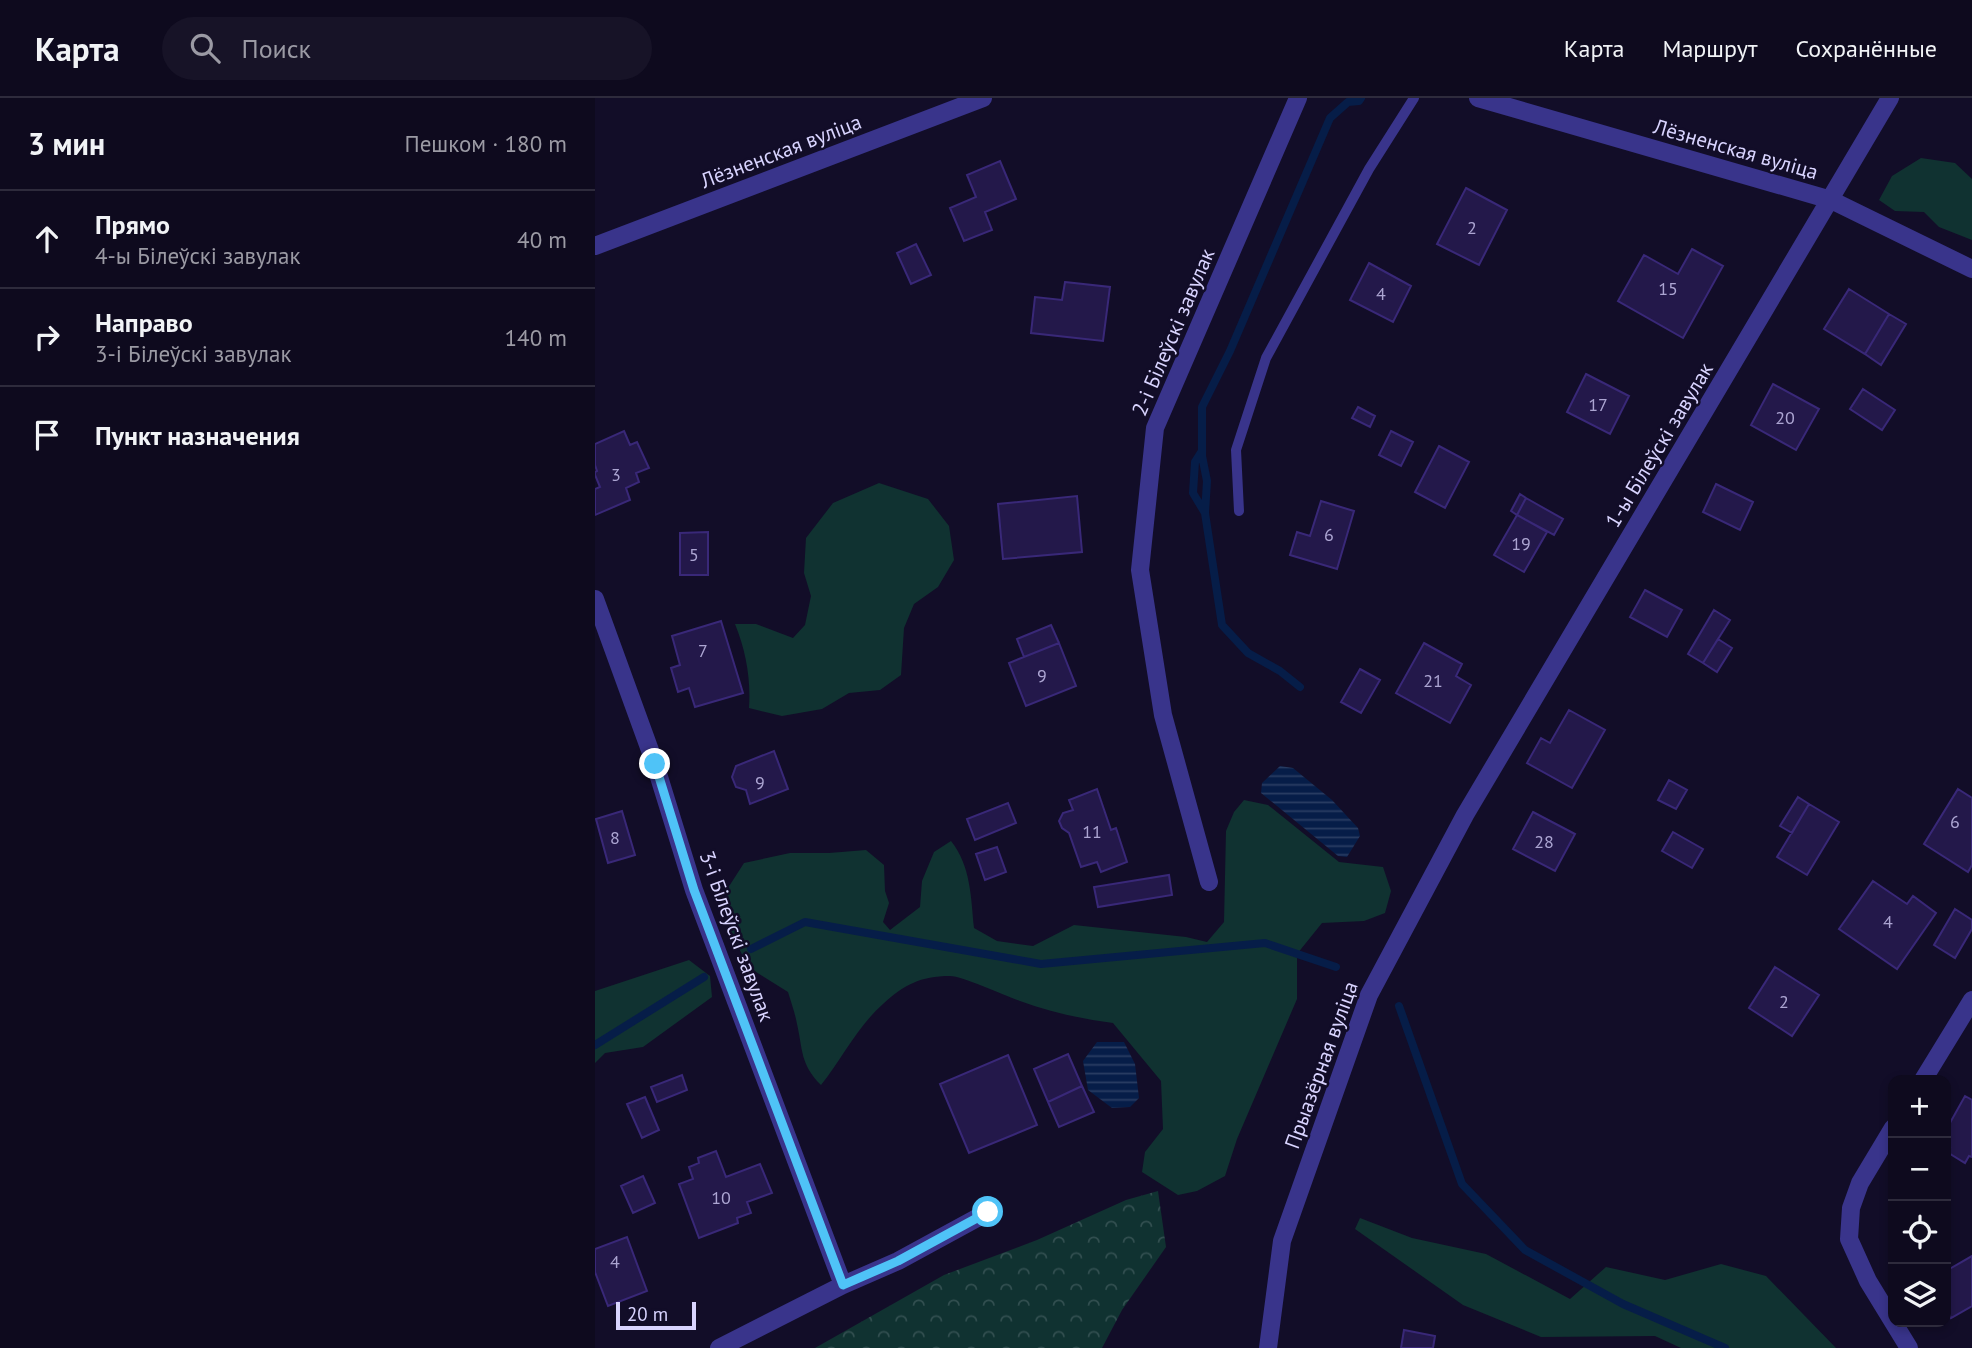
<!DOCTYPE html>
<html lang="ru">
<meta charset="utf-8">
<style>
:root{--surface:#0e0a1e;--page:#171327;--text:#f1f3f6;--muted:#9b9aa4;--line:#2e2b3c}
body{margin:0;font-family:"PT Sans",sans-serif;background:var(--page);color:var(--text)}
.controls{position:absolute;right:21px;bottom:21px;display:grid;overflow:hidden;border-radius:14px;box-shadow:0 4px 10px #0003}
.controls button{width:63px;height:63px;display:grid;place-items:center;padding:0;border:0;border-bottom:2px solid var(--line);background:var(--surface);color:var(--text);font:35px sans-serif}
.scale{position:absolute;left:21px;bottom:18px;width:80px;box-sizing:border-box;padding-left:7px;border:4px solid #d9d4ff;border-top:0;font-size:19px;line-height:24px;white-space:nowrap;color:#d9d4ff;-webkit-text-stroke:5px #120d28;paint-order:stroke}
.stop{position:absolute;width:21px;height:21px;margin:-16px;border:5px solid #4fc3f7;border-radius:50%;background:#fff}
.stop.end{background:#4fc3f7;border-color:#fff;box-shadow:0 2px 7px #0008}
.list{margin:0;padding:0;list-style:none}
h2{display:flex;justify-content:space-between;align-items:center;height:91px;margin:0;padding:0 28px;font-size:30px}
h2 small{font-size:23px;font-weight:400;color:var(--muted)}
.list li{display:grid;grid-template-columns:46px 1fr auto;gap:21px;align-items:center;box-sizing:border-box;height:98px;padding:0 28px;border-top:2px solid var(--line)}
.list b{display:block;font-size:26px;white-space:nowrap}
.list p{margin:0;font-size:23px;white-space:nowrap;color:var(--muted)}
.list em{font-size:23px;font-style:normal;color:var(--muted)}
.icon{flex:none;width:38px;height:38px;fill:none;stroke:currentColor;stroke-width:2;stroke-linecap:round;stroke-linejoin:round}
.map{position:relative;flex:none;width:1377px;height:1250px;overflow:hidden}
header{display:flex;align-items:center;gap:42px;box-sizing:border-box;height:98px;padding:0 35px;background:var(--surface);border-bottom:2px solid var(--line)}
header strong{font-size:33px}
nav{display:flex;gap:38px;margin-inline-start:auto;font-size:24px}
.search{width:490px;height:63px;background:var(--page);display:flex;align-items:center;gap:18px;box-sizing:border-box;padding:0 24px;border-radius:38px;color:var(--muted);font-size:26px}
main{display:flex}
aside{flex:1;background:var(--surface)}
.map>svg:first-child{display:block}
</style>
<header>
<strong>Карта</strong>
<div class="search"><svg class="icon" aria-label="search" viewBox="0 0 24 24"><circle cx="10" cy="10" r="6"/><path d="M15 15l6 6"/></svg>Поиск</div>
<nav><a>Карта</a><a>Маршрут</a><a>Сохранённые</a></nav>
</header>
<main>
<aside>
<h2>3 мин<small>Пешком · 180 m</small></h2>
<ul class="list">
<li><svg class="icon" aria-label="ahead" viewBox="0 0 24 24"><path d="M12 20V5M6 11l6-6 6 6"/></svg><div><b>Прямо</b><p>4-ы Білеўскі завулак</p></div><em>40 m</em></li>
<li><svg class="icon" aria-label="right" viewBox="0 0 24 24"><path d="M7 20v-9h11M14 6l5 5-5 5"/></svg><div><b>Направо</b><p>3-і Білеўскі завулак</p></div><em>140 m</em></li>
<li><svg class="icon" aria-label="arrive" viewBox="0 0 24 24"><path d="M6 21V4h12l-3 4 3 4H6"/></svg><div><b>Пункт назначения</b></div></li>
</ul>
</aside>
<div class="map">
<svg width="1377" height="1250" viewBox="0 0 1377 1250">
<defs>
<pattern id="forest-crowns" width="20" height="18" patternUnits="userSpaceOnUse" patternTransform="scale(1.75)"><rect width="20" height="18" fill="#103231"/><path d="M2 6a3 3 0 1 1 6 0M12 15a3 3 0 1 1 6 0" fill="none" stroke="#324f50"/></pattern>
<pattern id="water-rules" width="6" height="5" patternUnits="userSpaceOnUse" patternTransform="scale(1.75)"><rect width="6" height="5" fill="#061d48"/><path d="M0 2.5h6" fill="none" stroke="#2a3d63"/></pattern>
</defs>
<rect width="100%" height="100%" fill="#120d28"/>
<path fill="#103231" d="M 1326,60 L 1360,65 L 1377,81 L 1377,142 L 1344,129 L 1329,114 L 1300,113 L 1284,102 L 1297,78 Z
M 284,385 L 333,401 L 354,428 L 359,462 L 343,489 L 319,506 L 309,530 L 306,577 L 285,592 L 254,595 L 227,611 L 187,618 L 154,610 C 156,581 151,553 140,526 L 161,526 L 198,540 L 210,527 L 216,498 L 209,475 L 211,440 L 238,405 Z
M 649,702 L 673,707 L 744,764 L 788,769 L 796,793 L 790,815 L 769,823 L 727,825 L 702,856 L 702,901 L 642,1041 L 630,1078 L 602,1093 L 583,1097 L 547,1074 L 550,1054 L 568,1031 L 566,983 L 518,925 C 487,921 455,914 425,903 C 410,898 368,878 355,878 C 325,878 309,887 288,906 C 262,929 247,961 226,987 C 205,966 208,952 202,926 C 200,915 196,904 193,894 L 153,869 L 130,821 L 131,793 L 149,765 L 195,755 L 234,755 L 271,752 L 289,767 L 290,793 L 294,805 L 288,824 L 295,832 L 325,809 L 327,783 L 339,754 L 356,743 C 376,768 376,800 379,830 L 402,843 L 438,848 L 479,827 L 591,839 L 612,844 L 629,824 L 631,733 L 639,714 Z
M 94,862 L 115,878 L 117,899 L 48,949 L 10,955 L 0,965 L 0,893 Z
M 765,1120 L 817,1140 L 891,1156 L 975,1201 L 1011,1169 L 1070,1182 L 1126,1166 L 1171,1178 L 1241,1250 L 1086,1250 L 1060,1238 L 946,1239 L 868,1207 L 760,1131 Z"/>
<path fill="url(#forest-crowns)" d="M 563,1093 L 571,1149 L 527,1212 L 507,1250 L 220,1250 L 349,1177 L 442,1142 L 531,1102 Z"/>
<path fill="url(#water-rules)" d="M 685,668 L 698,670 L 737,702 L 763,730 L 765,738 L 752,759 L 743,758 L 666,695 L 667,685 Z
M 502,944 L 529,944 L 540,966 L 544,1000 L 535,1009 L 517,1010 L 493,992 L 488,963 Z"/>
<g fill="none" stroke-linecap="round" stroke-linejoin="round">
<path stroke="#061d48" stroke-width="8" d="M 607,353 L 600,364 L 598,395 L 610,415
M 705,589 L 685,573 L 653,555 L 627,527 L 610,415 L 612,383 L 607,358 L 607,309 L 635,253 L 735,20 L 753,4 L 764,3 L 766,0
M 156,851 L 210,824 L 446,866 L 670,845 L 741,869
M 804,908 L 867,1086 L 930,1152 L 1028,1206 L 1130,1250
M 0,947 L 109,879"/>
</g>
<path fill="#23184a" stroke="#392878" stroke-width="2" d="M 405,63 L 421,101 L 390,114 L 397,132 L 369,143 L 355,110 L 381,99 L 372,77 Z
M 871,90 L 912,112 L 884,167 L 842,146 Z
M 321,146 L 336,177 L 316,186 L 302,155 Z
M 1097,151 L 1128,168 L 1088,240 L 1023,203 L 1049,157 L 1083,176 Z
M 774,165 L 816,188 L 798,224 L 755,202 Z
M 470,184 L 515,189 L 508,243 L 436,235 L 440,199 L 467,202 Z
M 1254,191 L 1294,216 L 1270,256 L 1229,231 Z
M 1294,216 L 1311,226 L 1286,267 L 1270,256 Z
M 991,276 L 1034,298 L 1015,336 L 972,314 Z
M 1178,286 L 1224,311 L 1201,352 L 1156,327 Z
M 1268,291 L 1300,312 L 1287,332 L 1255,311 Z
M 763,309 L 780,318 L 775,329 L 757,320 Z
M 29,333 L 35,347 L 42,344 L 54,370 L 41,375 L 44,384 L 31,390 L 35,402 L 0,417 L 0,391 L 5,389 L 0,377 L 0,374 L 2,373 L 0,367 L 0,346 Z
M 796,333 L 818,344 L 806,368 L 784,357 Z
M 844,348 L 874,364 L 850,410 L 820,394 Z
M 1121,386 L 1158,404 L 1145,432 L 1108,414 Z
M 925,396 L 931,400 L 922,417 L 916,413 Z
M 482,398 L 487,454 L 408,461 L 403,406 Z
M 931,400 L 968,421 L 959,437 L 922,417 Z
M 726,403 L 759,413 L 742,471 L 695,457 L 702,434 L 715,438 Z
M 922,417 L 952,434 L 929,474 L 899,457 Z
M 113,434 L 113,477 L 85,477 L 85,435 Z
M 1050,492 L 1087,512 L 1072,539 L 1035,519 Z
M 1119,512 L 1135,522 L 1108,565 L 1093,556 Z
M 126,523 L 148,595 L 100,609 L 94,590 L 83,594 L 76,570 L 85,567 L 77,538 Z
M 456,527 L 464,545 L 429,559 L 422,541 Z
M 1123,541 L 1137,550 L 1122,574 L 1108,565 Z
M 464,545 L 481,588 L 431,608 L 414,565 Z
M 829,545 L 867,566 L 861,578 L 876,587 L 855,625 L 801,595 Z
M 765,571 L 785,582 L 766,615 L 746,604 Z
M 974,612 L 1010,632 L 977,690 L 932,665 L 946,640 L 955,645 Z
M 179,653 L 193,691 L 155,706 L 151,692 L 141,689 L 137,679 L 141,668 Z
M 1074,682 L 1092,692 L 1081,711 L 1063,702 Z
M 502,691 L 516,732 L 521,730 L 532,764 L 506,774 L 502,764 L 486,769 L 474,735 L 467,730 L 464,723 L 468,715 L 478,712 L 474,702 Z
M 1363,691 L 1377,700 L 1377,767 L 1373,774 L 1329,746 Z
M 1203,699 L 1214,706 L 1197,735 L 1185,728 Z
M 413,705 L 421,725 L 380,742 L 372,721 Z
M 1214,706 L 1244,724 L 1212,777 L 1182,759 Z
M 27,713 L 40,757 L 13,765 L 1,721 Z
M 938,714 L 980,736 L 960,773 L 918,751 Z
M 1078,734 L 1108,751 L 1097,770 L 1067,753 Z
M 402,749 L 411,774 L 390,782 L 381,756 Z
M 574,777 L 577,797 L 503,809 L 499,789 Z
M 1278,783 L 1312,806 L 1318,798 L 1341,815 L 1302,871 L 1244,831 Z
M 1360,811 L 1377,822 L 1377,831 L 1360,860 L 1339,847 Z
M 1180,869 L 1224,897 L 1197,938 L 1154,910 Z
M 473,956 L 487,988 L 453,1004 L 439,971 Z
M 413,957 L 442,1027 L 374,1055 L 345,986 Z
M 87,977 L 92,992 L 62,1004 L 56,989 Z
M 487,988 L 499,1014 L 464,1029 L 453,1004 Z
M 1370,998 L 1377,1002 L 1377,1059 L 1374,1058 L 1370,1065 L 1352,1054 L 1355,1050 L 1351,1047 L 1351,1032 Z
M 50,999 L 64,1032 L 47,1040 L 32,1006 Z
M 121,1053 L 131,1079 L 165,1066 L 177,1095 L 152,1104 L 156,1115 L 142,1120 L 143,1125 L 104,1140 L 84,1086 L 98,1081 L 94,1069 L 104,1065 L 103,1060 Z
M 48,1078 L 60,1105 L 38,1115 L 26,1088 Z
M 32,1139 L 52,1193 L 13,1208 L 0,1174 L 0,1151 Z
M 1377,1158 L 1377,1208 L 1356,1220 L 1351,1210 L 1351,1173 Z
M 809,1232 L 840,1238 L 838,1250 L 806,1250 Z"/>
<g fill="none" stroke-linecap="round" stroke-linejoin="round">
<path stroke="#39348b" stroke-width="10" d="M 644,413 L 641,352 L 671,260 L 774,71 L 819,0"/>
<path stroke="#39348b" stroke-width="18" d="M 883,0 L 1236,102 L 1377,171
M 0,148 L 388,0
M 0,501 L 60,666 L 99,792 L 248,1187
M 614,784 L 568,617 L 545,472 L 560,330 L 703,0
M 1328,982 L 1377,902
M 1298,1030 L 1265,1085 L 1256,1110 L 1254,1141 L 1273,1183 L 1314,1250
M 124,1250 L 248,1187 L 303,1163 L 393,1114
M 673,1250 L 687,1143 L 774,897 L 870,717 L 1295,0"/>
</g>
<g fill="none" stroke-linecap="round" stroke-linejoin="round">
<path stroke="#4fc3f7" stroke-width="9" d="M 60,666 L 99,792 L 248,1187 L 303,1163 L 393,1114"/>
</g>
<g text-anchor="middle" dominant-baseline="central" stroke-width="5" stroke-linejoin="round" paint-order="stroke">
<g font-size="18" fill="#aca5d2">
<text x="877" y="129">2</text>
<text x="1073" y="190">15</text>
<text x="786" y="195">4</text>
<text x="1003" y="306">17</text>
<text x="1190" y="319">20</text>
<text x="21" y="376">3</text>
<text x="734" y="436">6</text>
<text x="926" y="445">19</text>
<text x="99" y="456">5</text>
<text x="108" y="552">7</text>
<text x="447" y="577">9</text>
<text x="838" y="582">21</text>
<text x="165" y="684">9</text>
<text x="1360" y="723">6</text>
<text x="497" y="733">11</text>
<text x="20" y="739">8</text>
<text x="949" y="743">28</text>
<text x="1293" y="823">4</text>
<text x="1189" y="903">2</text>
<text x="126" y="1099">10</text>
<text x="20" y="1163">4</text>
</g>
<g font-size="21" fill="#d9d4ff" stroke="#120d28">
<text transform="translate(1141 51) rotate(16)">Лёзненская вуліца</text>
<text transform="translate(186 53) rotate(-21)">Лёзненская вуліца</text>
<text transform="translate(578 234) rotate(-67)">2-і Білеўскі завулак</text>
<text transform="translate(1064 347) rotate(-59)">1-ы Білеўскі завулак</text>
<text transform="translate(142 838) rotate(70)">3-і Білеўскі завулак</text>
<text transform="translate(726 967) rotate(-70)">Прыазёрная вуліца</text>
</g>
</g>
</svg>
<div class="controls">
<button>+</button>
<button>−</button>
<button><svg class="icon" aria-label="locate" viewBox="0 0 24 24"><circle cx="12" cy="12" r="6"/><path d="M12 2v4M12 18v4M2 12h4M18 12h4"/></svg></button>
<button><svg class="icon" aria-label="layers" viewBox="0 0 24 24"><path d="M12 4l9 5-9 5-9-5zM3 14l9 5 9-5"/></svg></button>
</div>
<div class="scale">20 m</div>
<div class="stop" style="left:393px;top:1114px"></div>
<div class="stop end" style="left:60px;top:666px"></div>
</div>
</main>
